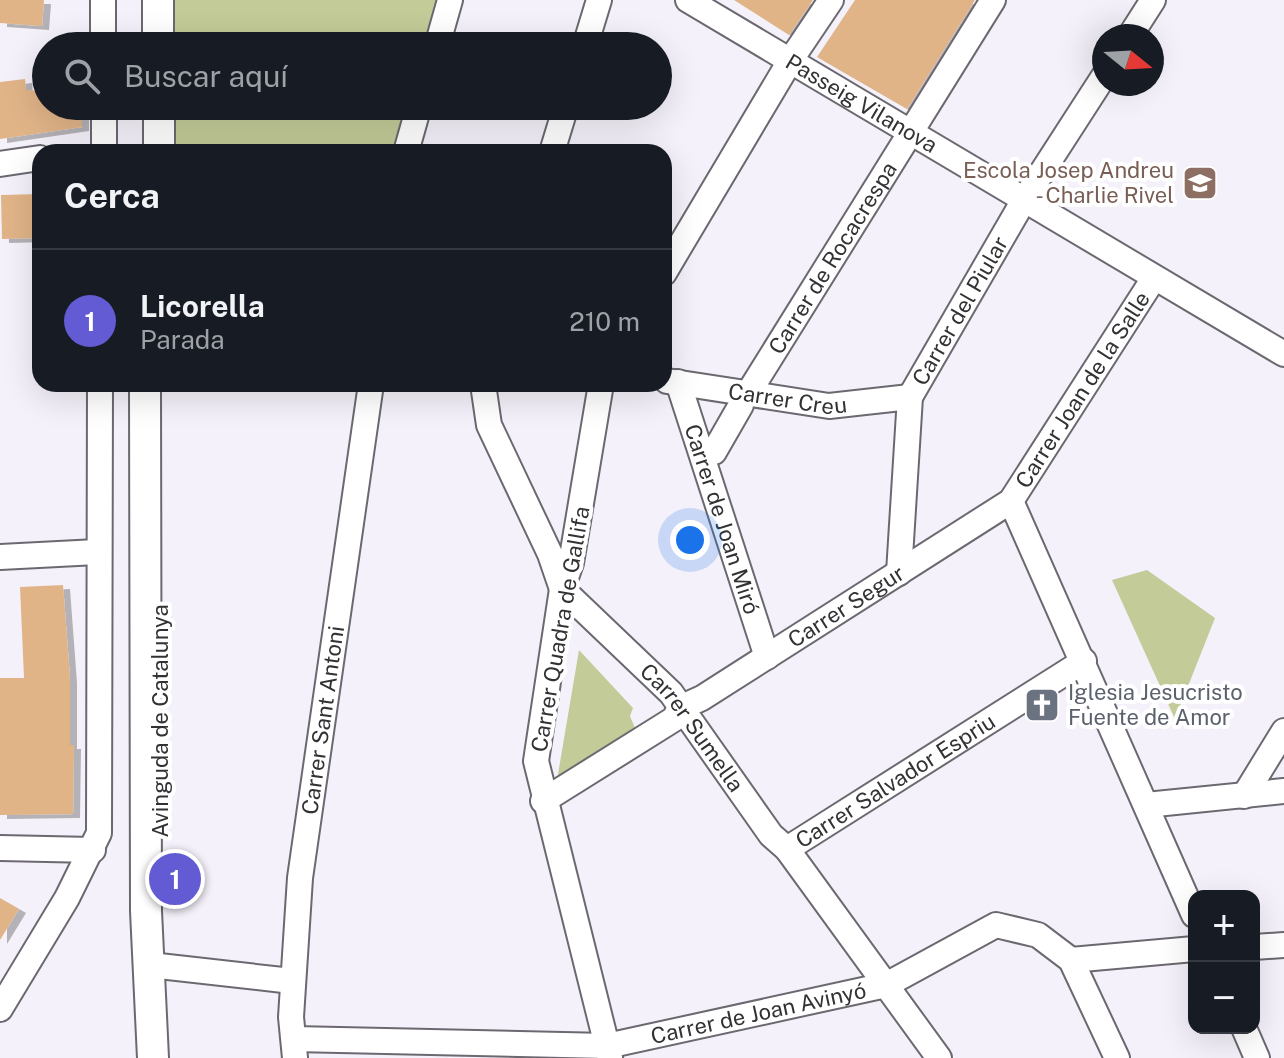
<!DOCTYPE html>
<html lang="es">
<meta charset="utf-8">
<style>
:root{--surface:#171b24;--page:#242831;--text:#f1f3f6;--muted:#9ea1a6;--line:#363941;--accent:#625bd4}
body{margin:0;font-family:"Public Sans",sans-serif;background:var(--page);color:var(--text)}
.controls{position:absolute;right:24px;bottom:24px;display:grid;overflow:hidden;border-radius:16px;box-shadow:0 8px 32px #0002}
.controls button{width:72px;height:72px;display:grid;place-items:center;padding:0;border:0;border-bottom:2px solid var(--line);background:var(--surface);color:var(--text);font:40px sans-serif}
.compass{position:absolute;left:1092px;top:24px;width:72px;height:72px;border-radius:50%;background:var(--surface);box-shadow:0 8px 32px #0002;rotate:108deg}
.you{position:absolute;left:690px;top:540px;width:28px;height:28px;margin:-20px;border:6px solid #fff;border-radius:50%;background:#1a73e8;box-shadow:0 0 0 12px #1a73e833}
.badge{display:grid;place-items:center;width:52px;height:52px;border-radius:50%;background:var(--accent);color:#fff;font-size:26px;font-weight:700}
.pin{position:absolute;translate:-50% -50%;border:4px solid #fff;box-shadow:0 2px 8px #0006}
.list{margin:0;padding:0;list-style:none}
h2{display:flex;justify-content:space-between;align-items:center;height:104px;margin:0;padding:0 32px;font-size:34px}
h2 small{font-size:26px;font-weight:400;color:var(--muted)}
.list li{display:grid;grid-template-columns:52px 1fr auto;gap:24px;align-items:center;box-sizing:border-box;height:144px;padding:0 32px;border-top:2px solid var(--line)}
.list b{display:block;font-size:30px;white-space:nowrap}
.list p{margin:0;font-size:26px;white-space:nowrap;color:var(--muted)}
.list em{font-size:26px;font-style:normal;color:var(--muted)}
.icon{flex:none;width:44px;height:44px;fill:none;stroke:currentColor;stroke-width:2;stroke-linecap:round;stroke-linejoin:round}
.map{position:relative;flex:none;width:1284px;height:1058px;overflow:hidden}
.search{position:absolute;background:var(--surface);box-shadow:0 8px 32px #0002;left:32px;top:32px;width:640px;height:88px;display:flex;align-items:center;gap:20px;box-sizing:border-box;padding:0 28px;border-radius:44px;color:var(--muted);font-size:30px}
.panel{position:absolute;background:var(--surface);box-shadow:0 8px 32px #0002;left:32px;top:144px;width:640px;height:248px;border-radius:24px}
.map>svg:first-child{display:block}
</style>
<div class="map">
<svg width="1284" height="1058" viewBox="0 0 1284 1058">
<defs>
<filter id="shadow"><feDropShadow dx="7" dy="4" stdDeviation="0" flood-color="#0004"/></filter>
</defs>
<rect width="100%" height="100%" fill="#f5f1fa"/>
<path fill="#c3cb98" d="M 168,0 L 441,0 L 429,46 L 168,46 Z
M 168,106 L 412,106 L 400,152 L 168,152 Z
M 1147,570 L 1215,618 L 1175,719 L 1112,580 Z
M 579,650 L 633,708 L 630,716 L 637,733 L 556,786 Z"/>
<path fill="#e1b488" filter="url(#shadow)" d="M 0,0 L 44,0 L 42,26 L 0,23 Z
M 734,0 L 813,0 L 789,35 Z
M 855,0 L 975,0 L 907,109 L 817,57 Z
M 25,79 L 26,90 L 46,91 L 46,106 L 82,106 L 82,127 L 0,139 L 0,82 Z
M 40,194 L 40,238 L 2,239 L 1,195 Z
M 63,585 L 70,679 L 70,745 L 74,745 L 73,814 L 0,815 L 0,678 L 24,678 L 20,587 Z
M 0,898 L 19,909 L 0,940 Z"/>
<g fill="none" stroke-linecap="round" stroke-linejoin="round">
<g stroke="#6c6870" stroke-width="28">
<g id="minor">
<path d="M 103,0 L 103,46"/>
<path id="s1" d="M 688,0 L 1284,354"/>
<path d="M 1130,36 L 1153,0"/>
<path d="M 437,46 L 450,0"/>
<path d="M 585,46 L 599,0"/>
<path d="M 104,106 L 104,152"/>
<path d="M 406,152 L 419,106"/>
<path d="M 552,152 L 566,106"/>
<path d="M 0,164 L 40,158"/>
<path d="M 664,273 L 790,61 L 831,0"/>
<path id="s2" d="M 667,381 L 829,406 L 910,397"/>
<path id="s3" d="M 678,382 L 767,657"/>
<path id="s4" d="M 483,384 L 489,425 L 550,554 L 562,589 L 671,693 L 771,835 L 787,849 L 939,1058"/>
<path d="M 601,384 L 571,563 L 562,589 L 536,761 L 610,1058"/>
<path id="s5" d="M 749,392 L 993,0"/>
<path d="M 714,452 L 741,405"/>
<path d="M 1011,501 L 1194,915"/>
<path d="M 0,557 L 97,552"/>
<path id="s6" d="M 899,573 L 910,397 L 1024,200 L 1104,76"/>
<path d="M 1244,796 L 1284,731"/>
<path id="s7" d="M 543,801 L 674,719 L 680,708 L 702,698 L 1011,501 L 1154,278"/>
<path d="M 1146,805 L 1284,791"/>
<path d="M 0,848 L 93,850"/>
<path id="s8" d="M 787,849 L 1084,661"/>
<path d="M 1254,947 L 1284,945"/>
<path d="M 1071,960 L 1194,949"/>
<path d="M 159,966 L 292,981"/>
<path d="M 0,1009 L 67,898 L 99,833 L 100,384"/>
<path d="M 1244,1028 L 1257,1058"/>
<path id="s9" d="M 294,1039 L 607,1046 L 886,985 L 996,925 L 1038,935 L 1071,960 L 1117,1058"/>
<path id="s10" d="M 295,1058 L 291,1017 L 300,878 L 371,384"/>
</g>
</g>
<g stroke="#6c6870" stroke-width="34">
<path id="major" d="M 158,0 L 158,46
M 159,106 L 159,152
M 145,384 L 146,911 L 153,1058"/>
</g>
<use href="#minor" stroke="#fff" stroke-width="24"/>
<use href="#major" stroke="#fff" stroke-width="30"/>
</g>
<defs>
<g id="school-square" transform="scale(1.8)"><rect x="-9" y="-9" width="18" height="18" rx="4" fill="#8d6e63" stroke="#fff"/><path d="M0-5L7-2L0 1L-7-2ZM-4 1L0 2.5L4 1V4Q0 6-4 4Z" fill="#fff"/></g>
<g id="church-square" transform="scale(1.8)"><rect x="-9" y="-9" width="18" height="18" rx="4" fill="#6b7280" stroke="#fff"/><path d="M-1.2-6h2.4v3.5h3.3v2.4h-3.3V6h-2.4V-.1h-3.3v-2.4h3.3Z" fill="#fff"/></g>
</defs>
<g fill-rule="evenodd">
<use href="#school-square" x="1200" y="183"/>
<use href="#church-square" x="1042" y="705"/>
</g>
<g text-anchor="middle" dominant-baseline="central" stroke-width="8" stroke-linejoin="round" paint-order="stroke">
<g font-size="22" fill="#323134" stroke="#fff">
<text stroke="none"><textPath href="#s1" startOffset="202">Passeig Vilanova</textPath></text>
<text stroke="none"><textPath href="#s5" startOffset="158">Carrer de Rocacrespa</textPath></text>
<text stroke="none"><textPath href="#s6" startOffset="276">Carrer del Piular</textPath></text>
<text stroke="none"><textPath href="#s7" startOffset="690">Carrer Joan de la Salle</textPath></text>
<text stroke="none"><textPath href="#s2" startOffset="122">Carrer Creu</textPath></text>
<text stroke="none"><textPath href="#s3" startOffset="144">Carrer de Joan Miró</textPath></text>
<text stroke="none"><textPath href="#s7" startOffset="362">Carrer Segur</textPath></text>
<text transform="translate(560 629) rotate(-80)">Carrer Quadra de Gallifa</text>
<text stroke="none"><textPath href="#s10" startOffset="340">Carrer Sant Antoni</textPath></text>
<text transform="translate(160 721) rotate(-90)">Avinguda de Catalunya</text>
<text stroke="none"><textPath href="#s4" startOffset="412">Carrer Sumella</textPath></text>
<text stroke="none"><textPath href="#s8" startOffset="128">Carrer Salvador Espriu</textPath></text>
<text stroke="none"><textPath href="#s9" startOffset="468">Carrer de Joan Avinyó</textPath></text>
</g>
<g font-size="22" fill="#785e54" stroke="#fff" text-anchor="end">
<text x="1174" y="170">Escola Josep Andreu<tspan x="1174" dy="25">- Charlie Rivel</tspan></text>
</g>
<g font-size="22" fill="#5b616d" stroke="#fff" text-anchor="start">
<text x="1068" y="692">Iglesia Jesucristo<tspan x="1068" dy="25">Fuente de Amor</tspan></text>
</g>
</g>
</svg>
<div class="controls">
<button>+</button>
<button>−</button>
</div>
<svg class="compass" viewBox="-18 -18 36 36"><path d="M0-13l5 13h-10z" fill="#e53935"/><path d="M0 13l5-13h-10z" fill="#9ea1a6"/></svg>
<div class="you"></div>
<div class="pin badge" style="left:175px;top:879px">1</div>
<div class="search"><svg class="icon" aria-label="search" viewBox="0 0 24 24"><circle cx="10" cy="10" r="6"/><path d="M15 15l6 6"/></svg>Buscar aquí</div>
<section class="panel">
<h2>Cerca<small></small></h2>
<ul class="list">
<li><span class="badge">1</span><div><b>Licorella</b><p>Parada</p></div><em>210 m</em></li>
</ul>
</section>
</div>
